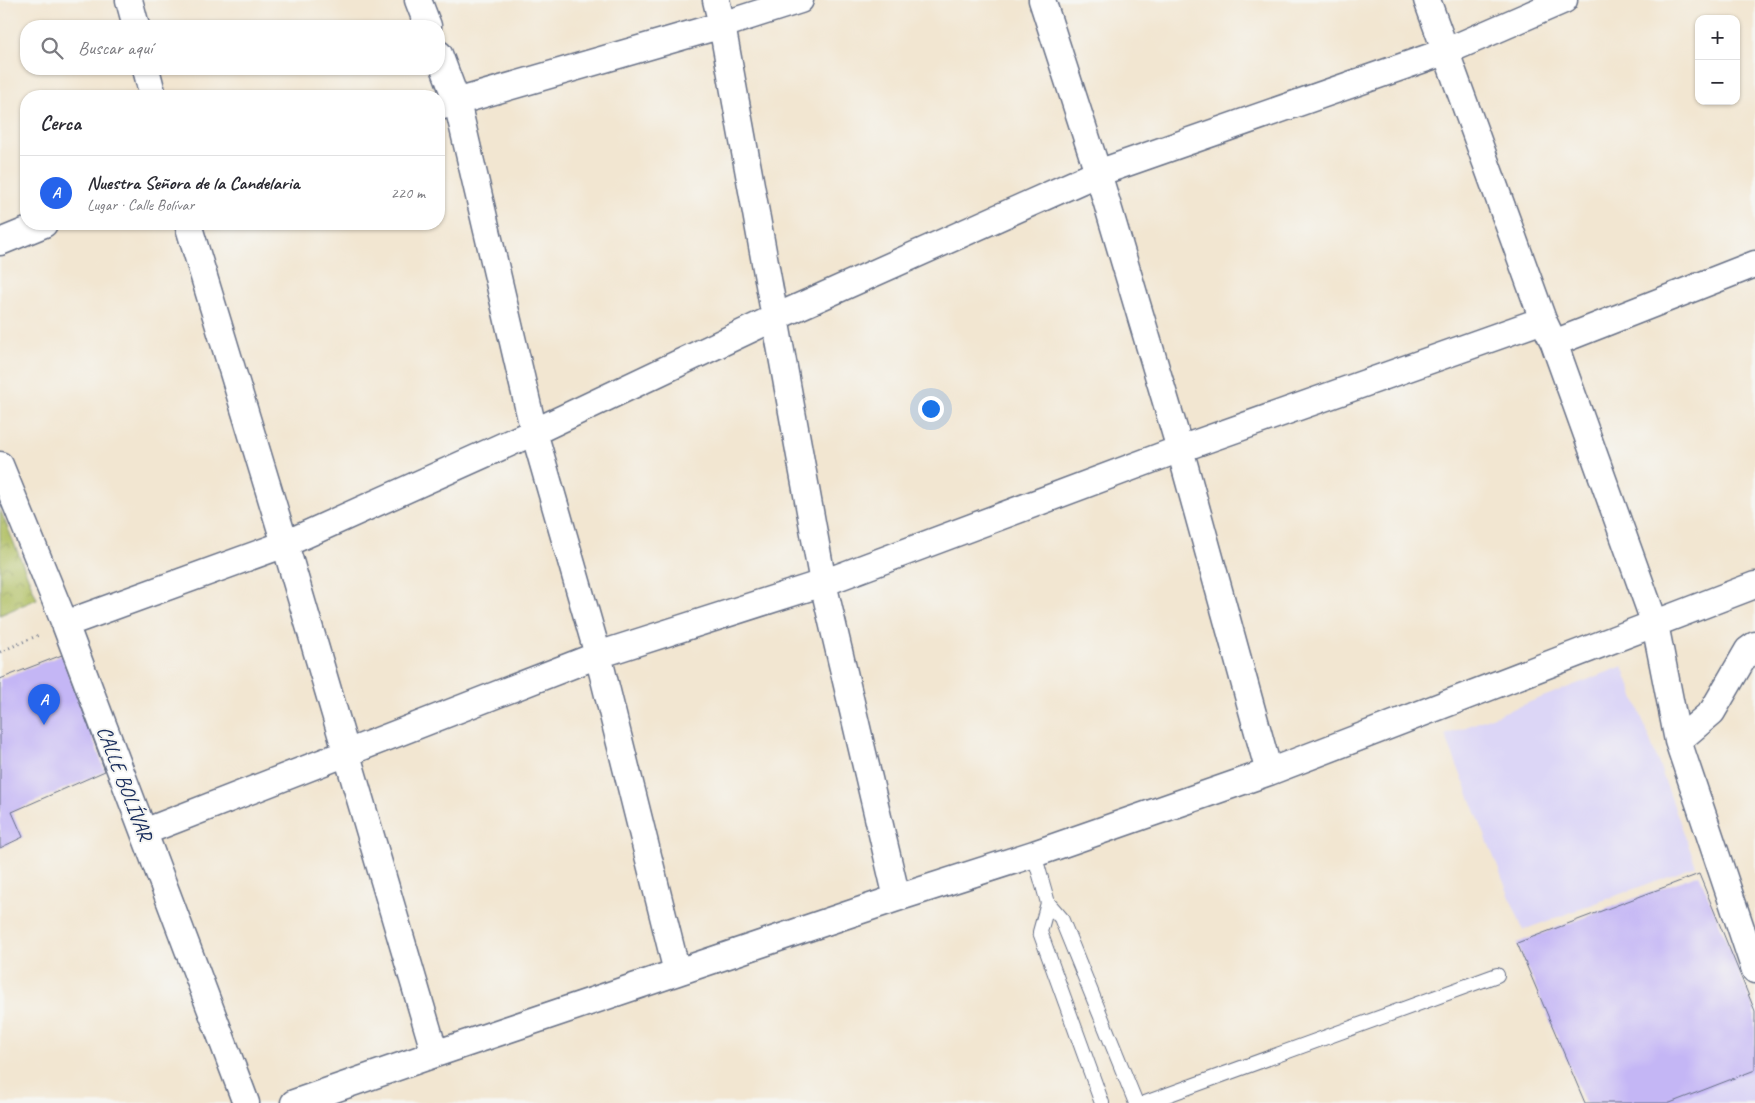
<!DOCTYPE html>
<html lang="es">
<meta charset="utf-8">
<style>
:root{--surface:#fff;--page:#f7f7f7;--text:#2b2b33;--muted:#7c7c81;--line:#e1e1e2;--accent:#2563eb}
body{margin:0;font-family:Caveat,sans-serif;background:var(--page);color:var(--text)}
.controls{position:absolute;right:15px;top:15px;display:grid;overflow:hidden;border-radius:10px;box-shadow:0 1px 4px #0004}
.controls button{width:45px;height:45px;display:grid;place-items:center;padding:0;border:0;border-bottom:1px solid var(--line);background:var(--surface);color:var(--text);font:25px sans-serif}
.you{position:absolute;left:930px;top:408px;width:18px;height:18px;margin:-12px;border:4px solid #fff;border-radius:50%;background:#1a73e8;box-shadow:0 0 0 8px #1a73e833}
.badge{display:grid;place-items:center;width:32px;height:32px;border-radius:50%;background:var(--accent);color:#fff;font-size:16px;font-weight:700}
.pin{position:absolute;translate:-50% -41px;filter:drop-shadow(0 1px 2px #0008)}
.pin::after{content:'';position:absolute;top:26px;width:18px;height:15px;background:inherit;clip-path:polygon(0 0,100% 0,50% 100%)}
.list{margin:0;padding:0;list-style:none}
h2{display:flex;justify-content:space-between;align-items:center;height:65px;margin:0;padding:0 20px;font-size:21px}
h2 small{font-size:16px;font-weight:400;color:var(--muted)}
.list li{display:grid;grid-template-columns:32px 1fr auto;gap:15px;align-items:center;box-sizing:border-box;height:75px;padding:0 20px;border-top:1px solid var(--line)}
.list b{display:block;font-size:19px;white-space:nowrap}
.list p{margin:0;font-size:16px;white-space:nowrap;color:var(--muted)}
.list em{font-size:16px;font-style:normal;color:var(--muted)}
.icon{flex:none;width:28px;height:28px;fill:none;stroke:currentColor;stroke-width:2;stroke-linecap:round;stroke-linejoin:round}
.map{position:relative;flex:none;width:1755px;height:1103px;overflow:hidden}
.search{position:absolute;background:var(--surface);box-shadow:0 1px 4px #0004;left:20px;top:20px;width:425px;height:55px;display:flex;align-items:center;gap:12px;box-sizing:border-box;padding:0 18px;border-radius:20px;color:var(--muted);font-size:19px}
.panel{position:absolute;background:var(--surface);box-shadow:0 1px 4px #0004;left:20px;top:90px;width:425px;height:140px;border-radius:20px}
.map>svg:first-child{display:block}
</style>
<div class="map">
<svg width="1755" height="1103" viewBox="0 0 1755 1103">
<defs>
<pattern id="park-crowns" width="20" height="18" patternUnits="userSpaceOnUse" patternTransform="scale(1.25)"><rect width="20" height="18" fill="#afbe60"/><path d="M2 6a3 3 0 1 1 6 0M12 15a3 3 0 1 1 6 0" fill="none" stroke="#8e9b52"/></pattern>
</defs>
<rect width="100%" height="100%" fill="#f6f6f2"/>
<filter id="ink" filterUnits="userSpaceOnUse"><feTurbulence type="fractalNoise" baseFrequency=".02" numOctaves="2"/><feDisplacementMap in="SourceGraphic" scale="10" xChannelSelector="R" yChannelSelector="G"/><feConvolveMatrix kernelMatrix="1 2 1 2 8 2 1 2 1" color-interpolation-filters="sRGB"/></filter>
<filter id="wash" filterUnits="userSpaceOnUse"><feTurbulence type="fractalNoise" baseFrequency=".0096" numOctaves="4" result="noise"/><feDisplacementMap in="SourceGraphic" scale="20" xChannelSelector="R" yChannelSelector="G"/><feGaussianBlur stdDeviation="1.12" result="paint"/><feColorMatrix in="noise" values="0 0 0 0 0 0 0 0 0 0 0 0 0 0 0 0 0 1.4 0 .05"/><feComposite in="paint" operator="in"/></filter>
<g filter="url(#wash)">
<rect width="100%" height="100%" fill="#f2e6d1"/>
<path fill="#dcd6f6" d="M 1623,666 L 1696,866 L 1523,930 L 1445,735 Z
M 1755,1067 L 1755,1103 L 1668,1103 Z"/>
<path fill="url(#park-crowns)" stroke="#65765f" d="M 0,509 L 37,599 L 0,615 Z"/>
<g id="blocks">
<path fill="#c4b6f5" d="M 62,655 L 105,771 L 12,812 L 23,837 L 0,848 L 0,679 Z
M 1699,874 L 1755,1011 L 1755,1070 L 1670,1103 L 1585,1103 L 1517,943 Z"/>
</g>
</g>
<g filter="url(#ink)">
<use href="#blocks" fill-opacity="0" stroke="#666f86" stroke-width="1"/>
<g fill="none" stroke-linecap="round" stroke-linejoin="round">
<g stroke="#666f86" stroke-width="16">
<path id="lane" d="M 1034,854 L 1048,903 L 1061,918 L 1136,1103
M 1048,903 L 1040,932 L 1102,1103
M 1145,1103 L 1497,975"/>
</g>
<g stroke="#666f86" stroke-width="29">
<path id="street" d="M 129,0 L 136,26
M 418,0 L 428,26
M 716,0 L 722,25 L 823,583 L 897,898
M 1042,0 L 1098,173 L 1180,449 L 1269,772
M 1427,0 L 1543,320 L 1554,343 L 1655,624 L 1678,741 L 1755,970
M 439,54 L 457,102 L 534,432 L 598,655 L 677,972
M 146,69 L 153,96
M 439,107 L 722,25 L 800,0
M 188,224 L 285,544 L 435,1054
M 0,242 L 44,224
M 1554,343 L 1755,264
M 0,465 L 65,624 L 246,1103
M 65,624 L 285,544 L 534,432 L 776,317 L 1098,173 L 1447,51 L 1564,0
M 1678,741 L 1712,712 L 1748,650 L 1755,645
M 144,832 L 598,655 L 823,583 L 1180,449 L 1543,320
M 294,1103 L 435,1054 L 897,898 L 1034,854 L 1269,772 L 1755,585"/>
</g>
<path stroke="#666f86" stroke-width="3" stroke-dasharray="1 4" stroke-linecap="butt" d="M 0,652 L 41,634"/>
<use href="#lane" stroke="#fff" stroke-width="14"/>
<use href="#street" stroke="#fff" stroke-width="26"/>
</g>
</g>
<g text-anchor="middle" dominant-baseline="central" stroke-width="4" stroke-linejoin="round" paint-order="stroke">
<g font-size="21" fill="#1b2f5e" stroke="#f6f6f2">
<text transform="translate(125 783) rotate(69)">CALLE BOLÍVAR</text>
</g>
</g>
</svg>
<div class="controls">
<button>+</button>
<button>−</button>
</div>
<div class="you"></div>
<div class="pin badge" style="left:44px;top:725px">A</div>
<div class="search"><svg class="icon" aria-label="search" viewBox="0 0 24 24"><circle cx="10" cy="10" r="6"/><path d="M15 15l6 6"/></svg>Buscar aquí</div>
<section class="panel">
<h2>Cerca<small></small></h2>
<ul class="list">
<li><span class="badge">A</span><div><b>Nuestra Señora de la Candelaria</b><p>Lugar · Calle Bolívar</p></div><em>220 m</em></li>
</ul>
</section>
</div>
